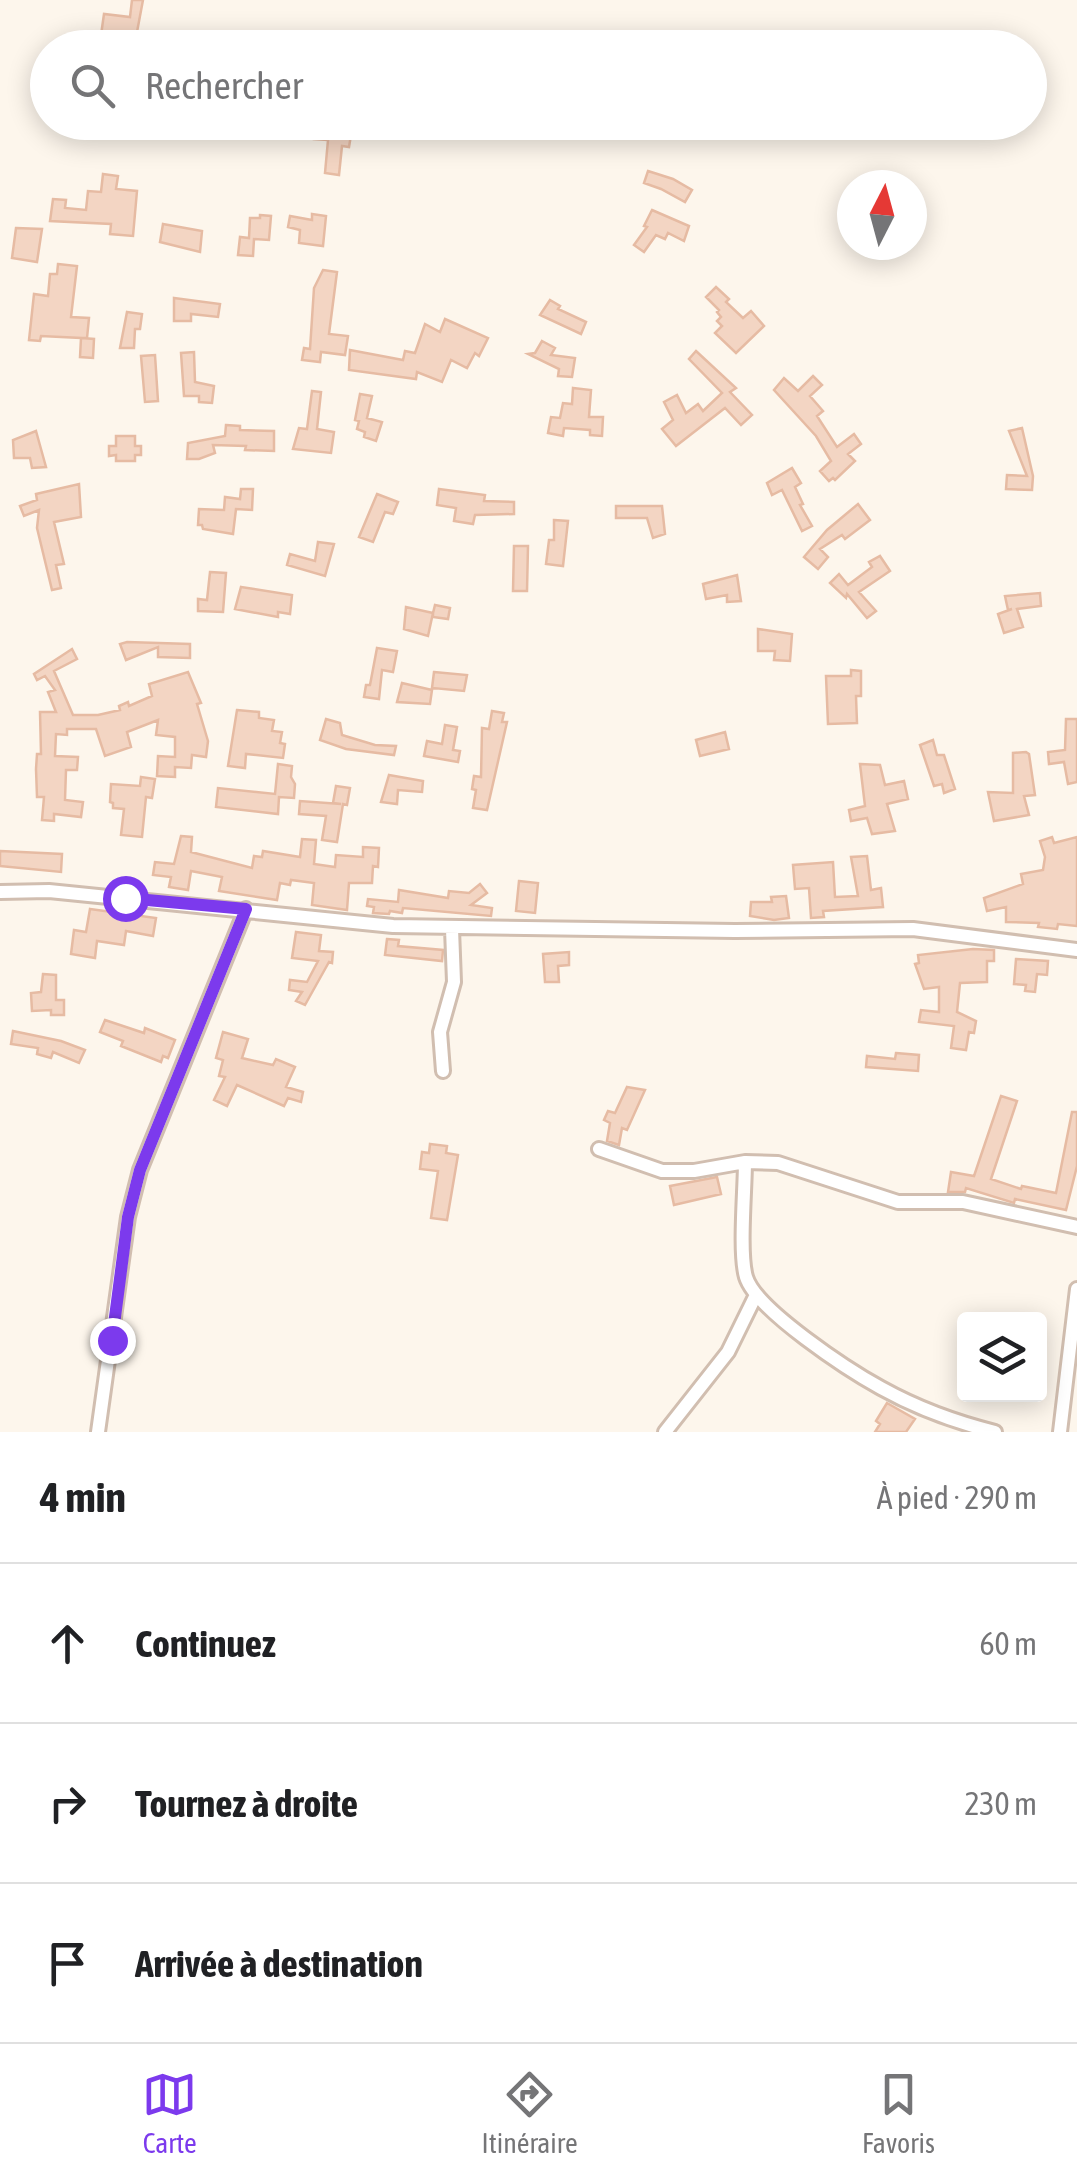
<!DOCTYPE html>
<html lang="fr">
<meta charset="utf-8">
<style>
:root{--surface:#fff;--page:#f2f2f2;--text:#202124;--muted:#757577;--line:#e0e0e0;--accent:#7c3aed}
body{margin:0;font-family:"Asap Condensed",sans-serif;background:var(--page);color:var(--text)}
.controls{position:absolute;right:30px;bottom:30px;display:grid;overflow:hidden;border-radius:10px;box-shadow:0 5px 25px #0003}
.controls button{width:90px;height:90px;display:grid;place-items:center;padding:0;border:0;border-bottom:2px solid var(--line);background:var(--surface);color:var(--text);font:50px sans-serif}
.compass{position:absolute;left:837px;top:170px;width:90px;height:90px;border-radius:50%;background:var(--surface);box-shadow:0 5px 25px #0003;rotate:6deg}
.stop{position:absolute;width:30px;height:30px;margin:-22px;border:8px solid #7c3aed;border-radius:50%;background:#fff}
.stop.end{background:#7c3aed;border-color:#fff;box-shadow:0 2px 10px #0008}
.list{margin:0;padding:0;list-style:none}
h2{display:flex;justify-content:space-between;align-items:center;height:130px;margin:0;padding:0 40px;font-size:42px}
h2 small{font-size:32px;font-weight:400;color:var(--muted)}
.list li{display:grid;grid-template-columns:65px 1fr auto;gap:30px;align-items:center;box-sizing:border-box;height:160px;padding:0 40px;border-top:2px solid var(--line)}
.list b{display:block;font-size:38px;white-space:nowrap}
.list em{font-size:32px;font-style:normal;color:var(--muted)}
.icon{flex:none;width:55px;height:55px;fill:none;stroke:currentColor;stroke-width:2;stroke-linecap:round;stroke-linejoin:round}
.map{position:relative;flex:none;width:1077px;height:1432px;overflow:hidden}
.search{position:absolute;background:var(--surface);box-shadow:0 5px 25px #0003;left:30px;right:30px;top:30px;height:110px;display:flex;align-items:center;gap:25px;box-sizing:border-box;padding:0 35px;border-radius:55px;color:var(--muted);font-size:38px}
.sheet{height:610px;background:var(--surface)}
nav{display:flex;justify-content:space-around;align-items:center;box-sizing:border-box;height:140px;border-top:2px solid var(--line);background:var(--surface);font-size:28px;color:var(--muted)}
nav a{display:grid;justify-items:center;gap:5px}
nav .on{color:var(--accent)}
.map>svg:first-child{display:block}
</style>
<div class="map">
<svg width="1077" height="1432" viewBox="0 0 1077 1432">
<rect width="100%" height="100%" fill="#fdf6ec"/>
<path fill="#f3d5c3" stroke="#e6bba3" stroke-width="2.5" d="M 132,0 L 143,0 L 134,48 L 100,42 L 104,14 L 130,17 Z
M 316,122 L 332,122 L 330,133 L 351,135 L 349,147 L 342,146 L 339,175 L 325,173 L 328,140 L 314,139 Z
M 648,171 L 673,179 L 692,190 L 685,202 L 661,189 L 644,183 Z
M 103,174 L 118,176 L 116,189 L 137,191 L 133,236 L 110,234 L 111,224 L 50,221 L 53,199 L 66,200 L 65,208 L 86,210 L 88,191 L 101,192 Z
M 652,210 L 689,226 L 684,241 L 668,233 L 665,239 L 656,235 L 644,252 L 634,245 L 647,227 L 644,226 Z
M 312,214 L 326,216 L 323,246 L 299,243 L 300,230 L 288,227 L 290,216 L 312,220 Z
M 260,215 L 271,216 L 269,240 L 254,239 L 253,256 L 238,255 L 240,237 L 249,238 L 250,218 L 260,218 Z
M 163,224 L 202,231 L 200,252 L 160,242 Z
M 16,228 L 42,229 L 37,262 L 12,258 Z
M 58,264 L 77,266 L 71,317 L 89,318 L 87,338 L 82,338 L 94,339 L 93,358 L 80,357 L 81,338 L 41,336 L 40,341 L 29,340 L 34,294 L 48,296 L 50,274 L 57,274 Z
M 323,270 L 337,272 L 329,334 L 348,336 L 345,355 L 321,352 L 320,362 L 302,360 L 304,348 L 310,349 L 314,288 Z
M 716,287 L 729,299 L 726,302 L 743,318 L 751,311 L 764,326 L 736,353 L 715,333 L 722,326 L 717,321 L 721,317 L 717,312 L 719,310 L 706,297 Z
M 174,298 L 220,304 L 218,317 L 191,314 L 191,321 L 174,321 Z
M 550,300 L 560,306 L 558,309 L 586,322 L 581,334 L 540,315 Z
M 127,312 L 142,314 L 140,329 L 135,329 L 134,348 L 120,348 Z
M 445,319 L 488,338 L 479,356 L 475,353 L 467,368 L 451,360 L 442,382 L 417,372 L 416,379 L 349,370 L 350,350 L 403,360 L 405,351 L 415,353 L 425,324 L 440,332 Z
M 542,341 L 555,348 L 551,355 L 575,358 L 572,377 L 558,376 L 559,369 L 528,354 L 535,353 Z
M 696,351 L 736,388 L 730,392 L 752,415 L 741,425 L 725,408 L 676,446 L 662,429 L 673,420 L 664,402 L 677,395 L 686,413 L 698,404 L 703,411 L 722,393 L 689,359 Z
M 194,352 L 195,382 L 214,386 L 212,403 L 199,402 L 199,396 L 184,396 L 181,353 Z
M 155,355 L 158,401 L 145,402 L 141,356 Z
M 813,376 L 822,385 L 810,396 L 823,411 L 817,416 L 837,447 L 854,434 L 861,444 L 848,454 L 855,461 L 835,480 L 833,478 L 829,481 L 820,471 L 831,461 L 816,436 L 774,390 L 784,378 L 798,391 Z
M 573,388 L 591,390 L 589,417 L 603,417 L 602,436 L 590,435 L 590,430 L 564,428 L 563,436 L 548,433 L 551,417 L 560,418 L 563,403 L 572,404 Z
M 312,391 L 321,392 L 317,429 L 334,432 L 331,453 L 293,449 L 299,428 L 307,429 Z
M 360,394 L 372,396 L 367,418 L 382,422 L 376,441 L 364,437 L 365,432 L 357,429 L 359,421 L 355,420 Z
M 226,425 L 240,426 L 240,430 L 274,431 L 274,451 L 245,450 L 246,446 L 213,445 L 215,453 L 199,459 L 187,459 L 188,443 L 225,436 Z
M 1022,428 L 1033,476 L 1032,490 L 1006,489 L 1007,475 L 1027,476 L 1009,431 Z
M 36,431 L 46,467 L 32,468 L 30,458 L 14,458 L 13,440 Z
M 116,436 L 135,436 L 135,446 L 141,446 L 141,455 L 135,455 L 135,461 L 116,461 L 116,455 L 109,456 L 109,446 L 116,446 Z
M 792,468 L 801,483 L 795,487 L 803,504 L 800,505 L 812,526 L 802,531 L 782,490 L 772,495 L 767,483 Z
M 79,484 L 81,517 L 54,522 L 64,564 L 56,565 L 61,588 L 52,590 L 37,528 L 39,510 L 24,516 L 20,506 L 37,500 L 36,494 Z
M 241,489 L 253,489 L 252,510 L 236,509 L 233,534 L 203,529 L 202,525 L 198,525 L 199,509 L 224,510 L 225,497 L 240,499 Z
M 439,489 L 485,495 L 484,501 L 514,502 L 514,514 L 475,515 L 473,524 L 454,521 L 456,508 L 437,505 Z
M 377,494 L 398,502 L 393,514 L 385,512 L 373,542 L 359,537 Z
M 858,504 L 870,520 L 845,539 L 842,535 L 820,549 L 828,557 L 818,569 L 804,557 L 827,530 Z
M 616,506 L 662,506 L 665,534 L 653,538 L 647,518 L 616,518 Z
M 554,520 L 568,521 L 563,566 L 546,564 L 549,540 L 554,540 Z
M 318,542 L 334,544 L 325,576 L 287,565 L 290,554 L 315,561 Z
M 514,546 L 528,546 L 527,591 L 513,591 Z
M 880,556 L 890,571 L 859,592 L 876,611 L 867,618 L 847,594 L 846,598 L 830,583 L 839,574 L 848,585 L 872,567 L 869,562 Z
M 210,572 L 226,573 L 223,612 L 198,611 L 198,599 L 207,600 Z
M 737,575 L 741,601 L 727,602 L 727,595 L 706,599 L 703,584 Z
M 241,587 L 292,595 L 290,614 L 278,612 L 278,617 L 235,609 Z
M 1040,593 L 1041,606 L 1017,609 L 1023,627 L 1004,633 L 998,614 L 1012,609 L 1008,610 L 1005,596 Z
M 435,605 L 450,608 L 448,619 L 433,617 L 433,613 L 428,636 L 404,629 L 406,607 L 433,613 Z
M 758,629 L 792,634 L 790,661 L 774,660 L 775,651 L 758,651 Z
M 127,642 L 190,644 L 190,658 L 158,657 L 158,647 L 126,660 L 120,644 Z
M 377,648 L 397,651 L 393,672 L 382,670 L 379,699 L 364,697 L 366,685 L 370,685 Z
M 72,649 L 77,659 L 54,671 L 73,715 L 98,715 L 120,710 L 119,706 L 128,702 L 129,706 L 152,696 L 149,684 L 188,672 L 201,703 L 197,704 L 208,741 L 206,757 L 192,755 L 191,768 L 175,767 L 175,777 L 157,776 L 158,756 L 175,757 L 175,737 L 156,735 L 158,720 L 127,732 L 131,747 L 105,756 L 96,729 L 67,729 L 67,735 L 56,734 L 55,756 L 78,757 L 77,770 L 66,770 L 65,800 L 83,802 L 81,817 L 54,814 L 54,821 L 42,820 L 44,797 L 37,797 L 36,769 L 37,754 L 41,754 L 40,712 L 56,712 L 48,692 L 55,690 L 45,676 L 37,680 L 34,674 Z
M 851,670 L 861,671 L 861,696 L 856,696 L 857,723 L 828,724 L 826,676 L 851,676 Z
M 434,672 L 467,675 L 464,691 L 432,688 Z
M 402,683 L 432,690 L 430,704 L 397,702 Z
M 237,710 L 259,712 L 259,718 L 274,720 L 272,731 L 282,732 L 280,743 L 285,744 L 283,758 L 246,754 L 245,768 L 228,766 Z
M 492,711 L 504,713 L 502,722 L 507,722 L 487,810 L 473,808 L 476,790 L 472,789 L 474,776 L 481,777 L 482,728 L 489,729 Z
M 326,719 L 340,723 L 342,735 L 375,745 L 396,746 L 394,755 L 346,749 L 320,740 Z
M 1066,719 L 1077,719 L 1077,782 L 1068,784 L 1064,762 L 1049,764 L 1048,752 L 1065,750 Z
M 445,725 L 457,727 L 453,750 L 460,751 L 458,762 L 424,756 L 427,741 L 442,744 Z
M 725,732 L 729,749 L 700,756 L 696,740 Z
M 933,740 L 937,755 L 944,755 L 955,789 L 944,793 L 942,784 L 934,786 L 920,745 Z
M 1026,752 L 1029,754 L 1035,795 L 1024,796 L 1029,815 L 994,821 L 988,792 L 1013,793 L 1013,753 Z
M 278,764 L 292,766 L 291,777 L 295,784 L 294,798 L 279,797 L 278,814 L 216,807 L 218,788 L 275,794 Z
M 860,764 L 880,765 L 885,785 L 904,781 L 908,799 L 887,804 L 895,831 L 872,834 L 867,818 L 851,821 L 849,810 L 865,806 Z
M 389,775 L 423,781 L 422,792 L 398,790 L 397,804 L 381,802 Z
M 141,777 L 155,779 L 152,798 L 146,797 L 142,837 L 121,835 L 124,809 L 113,808 L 113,803 L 110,802 L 111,784 L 140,786 Z
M 336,786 L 350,788 L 347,805 L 343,804 L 337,842 L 322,840 L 326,816 L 299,814 L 300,801 L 341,804 L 333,803 Z
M 181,836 L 192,837 L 191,852 L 252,868 L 254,856 L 262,857 L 263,851 L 300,857 L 302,839 L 316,840 L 314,864 L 335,867 L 336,855 L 363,857 L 363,847 L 379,848 L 378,867 L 373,866 L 372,883 L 349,883 L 347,910 L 312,905 L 314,883 L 291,880 L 290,885 L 280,883 L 277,900 L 219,891 L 222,877 L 191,871 L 188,890 L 169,887 L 171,877 L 153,875 L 155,862 L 174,864 Z
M 1052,837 L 1054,843 L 1077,837 L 1077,926 L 1058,924 L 1057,929 L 1038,927 L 1039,923 L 1006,922 L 1006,907 L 987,911 L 984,898 L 1023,884 L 1021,874 L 1043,870 L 1045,857 L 1040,841 Z
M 0,851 L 62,854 L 61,872 L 0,866 Z
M 867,856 L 871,890 L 881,888 L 883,907 L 823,911 L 824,917 L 811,918 L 809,888 L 795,889 L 793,865 L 833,862 L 835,897 L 858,896 L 851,857 Z
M 519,881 L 538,883 L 535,913 L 516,911 Z
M 480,884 L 487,893 L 471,905 L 492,908 L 491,916 L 403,908 L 402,913 L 390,911 L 389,914 L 373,913 L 374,907 L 367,906 L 368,899 L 398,902 L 399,890 L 448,898 L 449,891 L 469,893 Z
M 786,896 L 789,918 L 774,920 L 750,916 L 751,902 L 772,902 L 771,897 Z
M 90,909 L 156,918 L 153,936 L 126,931 L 124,945 L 97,941 L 95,958 L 71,954 L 74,930 L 86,932 Z
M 296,932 L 321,935 L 319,951 L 333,952 L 332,963 L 329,962 L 305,1005 L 296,1001 L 302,992 L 289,990 L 290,980 L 307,982 L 318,961 L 292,958 Z
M 387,939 L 399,940 L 398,946 L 443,950 L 442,961 L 385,955 Z
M 973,949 L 994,950 L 994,961 L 987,961 L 987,982 L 960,983 L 957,1012 L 976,1021 L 974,1033 L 969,1032 L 966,1050 L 951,1048 L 954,1026 L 919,1022 L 921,1010 L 939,1012 L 939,987 L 924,989 L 915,964 L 919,963 L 918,955 Z
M 569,952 L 569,965 L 558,966 L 559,982 L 545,982 L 543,954 Z
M 1016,959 L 1048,961 L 1047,975 L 1037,974 L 1035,992 L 1025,991 L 1026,985 L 1014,984 Z
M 43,974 L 56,975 L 56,1000 L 64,1000 L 64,1015 L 51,1015 L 51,1010 L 32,1011 L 31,993 L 41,992 Z
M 105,1020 L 144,1033 L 145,1028 L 175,1040 L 168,1058 L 163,1056 L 161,1062 L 121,1046 L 123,1041 L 100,1032 Z
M 13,1031 L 61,1041 L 85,1050 L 79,1063 L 53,1052 L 51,1058 L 37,1054 L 38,1048 L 11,1044 Z
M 223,1032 L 248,1039 L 242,1058 L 273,1065 L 276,1059 L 295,1067 L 286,1087 L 303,1092 L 301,1102 L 288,1098 L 284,1106 L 237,1085 L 227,1106 L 214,1100 L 225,1077 L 219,1076 L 223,1060 L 216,1058 Z
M 896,1053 L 919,1055 L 918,1071 L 866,1067 L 867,1056 L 895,1059 Z
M 627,1087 L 645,1090 L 627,1130 L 622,1128 L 619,1145 L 607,1141 L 610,1123 L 604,1120 L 608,1111 L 615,1113 Z
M 1001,1096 L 1017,1101 L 991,1179 L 1021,1189 L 1022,1186 L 1056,1193 L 1072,1112 L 1077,1112 L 1077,1166 L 1066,1210 L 1015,1199 L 1014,1203 L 966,1188 L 965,1192 L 948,1192 L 951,1172 L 974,1176 Z
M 430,1144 L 447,1146 L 446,1153 L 458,1155 L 447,1220 L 431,1218 L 438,1171 L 420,1169 L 422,1152 L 429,1153 Z
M 717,1177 L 721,1194 L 674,1205 L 670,1186 Z
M 887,1403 L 915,1419 L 906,1432 L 875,1432 L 880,1424 L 876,1421 Z"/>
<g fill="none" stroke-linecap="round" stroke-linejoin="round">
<g stroke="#d1beb0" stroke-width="18">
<path id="minor" d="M 0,892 L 49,891 L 393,926 L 735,931 L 913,929 L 1077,950
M 443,1071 L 440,1032 L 454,982 L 452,929
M 599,1149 L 662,1171 L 694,1171 L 745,1162 L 778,1163 L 898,1202 L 963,1202 L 1077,1227
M 745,1162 C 745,1190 739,1253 746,1277 C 756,1310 850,1371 881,1388 C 917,1408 955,1422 995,1432
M 98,1432 L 128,1217 L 140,1170 L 246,909
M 665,1432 L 728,1352 L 756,1295
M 1060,1432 L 1077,1289"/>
</g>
<use href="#minor" stroke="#fff" stroke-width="12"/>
</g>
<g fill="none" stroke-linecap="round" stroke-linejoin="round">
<path stroke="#7c3aed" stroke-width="12" d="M 112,1340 L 128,1217 L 140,1170 L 246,909 L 125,898"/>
</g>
</svg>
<div class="controls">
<button><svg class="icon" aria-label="layers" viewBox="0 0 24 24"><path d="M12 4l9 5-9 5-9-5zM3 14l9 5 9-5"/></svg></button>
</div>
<svg class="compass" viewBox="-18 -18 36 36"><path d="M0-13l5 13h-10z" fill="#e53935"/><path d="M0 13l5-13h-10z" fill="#757577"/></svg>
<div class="stop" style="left:125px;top:898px"></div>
<div class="stop end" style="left:112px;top:1340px"></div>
<div class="search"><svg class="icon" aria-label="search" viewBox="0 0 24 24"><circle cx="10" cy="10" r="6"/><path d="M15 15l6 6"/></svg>Rechercher</div>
</div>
<section class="sheet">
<h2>4 min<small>À pied · 290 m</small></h2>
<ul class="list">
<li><svg class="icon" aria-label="ahead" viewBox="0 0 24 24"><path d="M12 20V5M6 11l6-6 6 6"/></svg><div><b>Continuez</b></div><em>60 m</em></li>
<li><svg class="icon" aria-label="right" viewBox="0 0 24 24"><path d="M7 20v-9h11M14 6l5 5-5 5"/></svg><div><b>Tournez à droite</b></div><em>230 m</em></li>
<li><svg class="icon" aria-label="arrive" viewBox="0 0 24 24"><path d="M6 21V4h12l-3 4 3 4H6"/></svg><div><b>Arrivée à destination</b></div></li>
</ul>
</section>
<nav>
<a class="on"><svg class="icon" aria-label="map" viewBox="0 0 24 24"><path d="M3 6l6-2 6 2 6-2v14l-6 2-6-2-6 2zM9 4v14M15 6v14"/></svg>Carte</a>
<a><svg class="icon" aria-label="directions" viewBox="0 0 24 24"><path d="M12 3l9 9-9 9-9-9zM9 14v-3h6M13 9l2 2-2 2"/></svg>Itinéraire</a>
<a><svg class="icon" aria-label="saved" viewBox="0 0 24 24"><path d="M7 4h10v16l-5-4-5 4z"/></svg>Favoris</a>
</nav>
